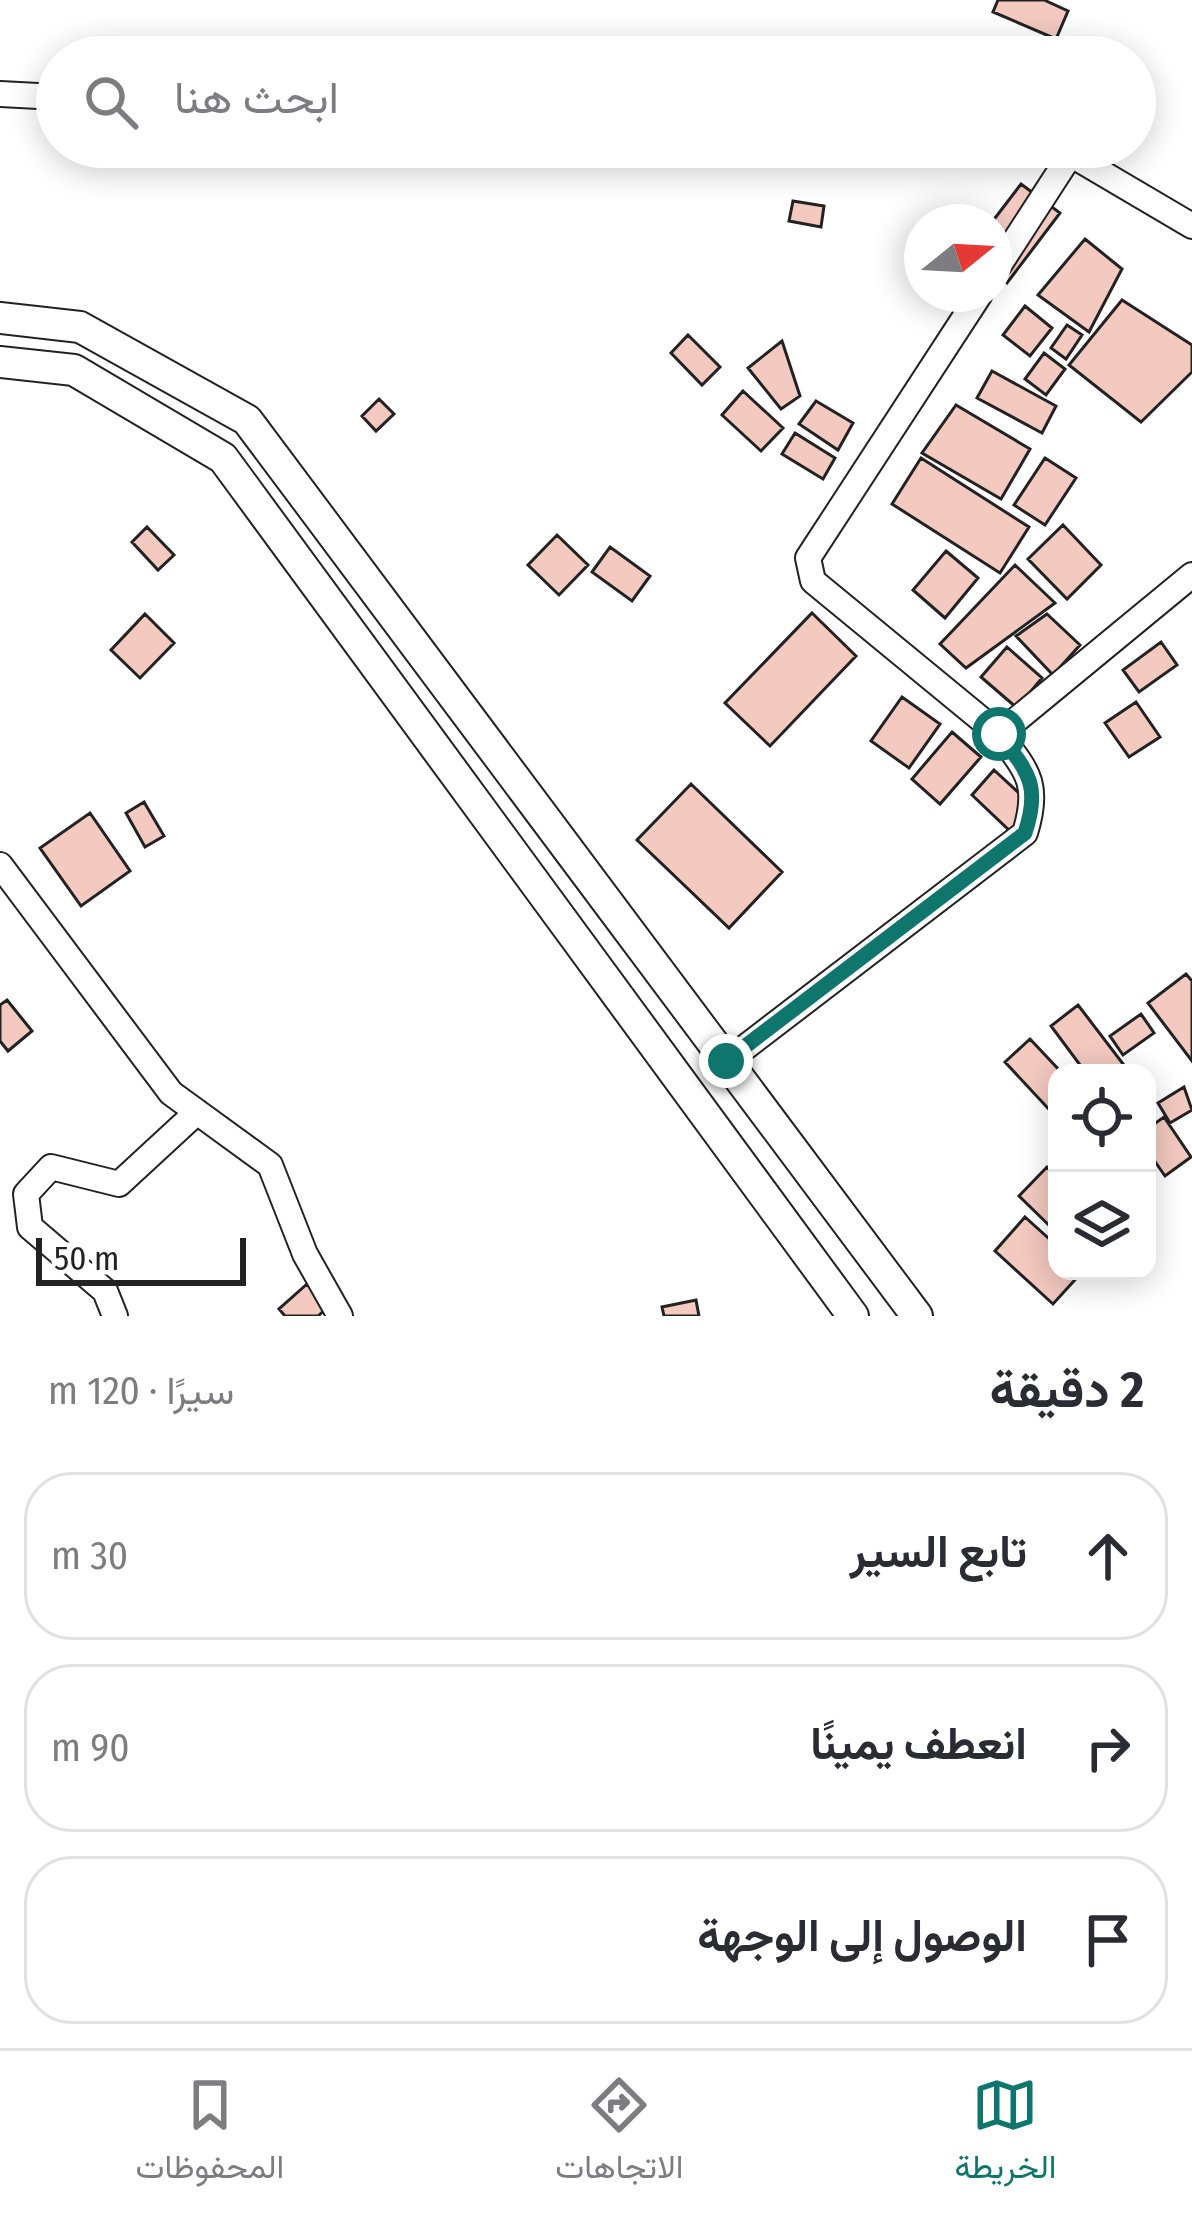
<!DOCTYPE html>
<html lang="ar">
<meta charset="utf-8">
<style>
:root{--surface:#fff;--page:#f2f2f3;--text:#2b2b33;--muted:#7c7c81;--line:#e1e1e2;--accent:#0f766e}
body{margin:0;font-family:"Fira Sans Condensed",Vazirmatn,sans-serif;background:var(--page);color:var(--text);direction:rtl}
.controls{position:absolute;right:36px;bottom:36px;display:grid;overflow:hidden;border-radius:24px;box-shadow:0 6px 30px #0003}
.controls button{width:108px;height:108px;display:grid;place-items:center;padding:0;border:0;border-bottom:3px solid var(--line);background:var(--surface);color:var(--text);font:60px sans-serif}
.compass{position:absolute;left:904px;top:204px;width:108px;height:108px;border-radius:50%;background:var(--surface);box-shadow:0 6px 30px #0003;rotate:72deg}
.scale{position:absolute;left:36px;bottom:30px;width:210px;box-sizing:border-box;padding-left:12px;border:6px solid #222;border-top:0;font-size:33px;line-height:42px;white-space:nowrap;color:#222;-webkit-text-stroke:9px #fff;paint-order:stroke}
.stop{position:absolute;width:36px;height:36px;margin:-27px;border:9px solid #0f766e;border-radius:50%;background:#fff}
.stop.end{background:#0f766e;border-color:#fff;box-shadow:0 3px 12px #0008}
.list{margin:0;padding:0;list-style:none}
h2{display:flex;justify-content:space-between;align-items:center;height:156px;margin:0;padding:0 48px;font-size:51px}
h2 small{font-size:39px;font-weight:400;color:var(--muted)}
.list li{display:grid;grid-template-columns:78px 1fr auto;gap:36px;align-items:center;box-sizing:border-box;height:168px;margin:0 24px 24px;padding:0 24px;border:3px solid var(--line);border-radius:48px}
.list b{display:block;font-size:45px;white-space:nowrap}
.list em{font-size:39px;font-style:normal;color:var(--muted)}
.icon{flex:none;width:66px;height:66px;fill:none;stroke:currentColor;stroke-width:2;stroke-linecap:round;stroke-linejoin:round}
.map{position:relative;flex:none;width:1192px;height:1316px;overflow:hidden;direction:ltr}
.search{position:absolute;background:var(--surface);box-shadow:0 6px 30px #0003;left:36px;right:36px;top:36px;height:132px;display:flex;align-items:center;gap:30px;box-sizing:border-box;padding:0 42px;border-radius:66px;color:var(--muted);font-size:45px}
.sheet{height:732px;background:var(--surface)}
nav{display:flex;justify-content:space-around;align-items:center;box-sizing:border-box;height:168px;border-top:3px solid var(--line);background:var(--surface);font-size:33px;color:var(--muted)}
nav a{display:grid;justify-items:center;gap:6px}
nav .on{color:var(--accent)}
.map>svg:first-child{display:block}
</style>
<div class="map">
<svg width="1192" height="1316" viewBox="0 0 1192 1316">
<rect width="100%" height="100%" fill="#fff"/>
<path fill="#f3c9c0" stroke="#222" stroke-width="3" d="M 998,0 L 1044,0 L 1068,11 L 1056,39 L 993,12 Z
M 1021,184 L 1060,213 L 1007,283 L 994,273 L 992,222 Z
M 793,201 L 824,206 L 821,227 L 789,221 Z
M 1085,239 L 1122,269 L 1089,332 L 1038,295 Z
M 1122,300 L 1192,345 L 1192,372 L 1141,422 L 1069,365 Z
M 1025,306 L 1052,328 L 1030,356 L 1003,335 Z
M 1067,325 L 1082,335 L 1066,359 L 1051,348 Z
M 688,335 L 720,367 L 702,385 L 671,353 Z
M 782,341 L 800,396 L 781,409 L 748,368 Z
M 1044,353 L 1065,369 L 1046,395 L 1025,379 Z
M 992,371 L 1056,406 L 1042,433 L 977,398 Z
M 743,391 L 783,428 L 761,451 L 722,415 Z
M 379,399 L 394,414 L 376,431 L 362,416 Z
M 816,401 L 853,423 L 838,450 L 799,424 Z
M 956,405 L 1030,449 L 1001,499 L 922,453 Z
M 795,433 L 835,458 L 823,479 L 782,454 Z
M 921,458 L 1029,527 L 1000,573 L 892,504 Z
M 1045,458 L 1076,478 L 1045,525 L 1014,505 Z
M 1063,525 L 1101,565 L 1067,599 L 1028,559 Z
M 147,527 L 174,555 L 158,570 L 132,542 Z
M 557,535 L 588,565 L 559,595 L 528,565 Z
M 610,547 L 650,576 L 632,601 L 592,572 Z
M 946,551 L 978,578 L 945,618 L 913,590 Z
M 1015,565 L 1055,603 L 966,668 L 940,644 Z
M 812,613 L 856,656 L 770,746 L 725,703 Z
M 145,614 L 174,643 L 140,678 L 111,650 Z
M 1047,614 L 1080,645 L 1053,675 L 1016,636 Z
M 1161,642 L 1177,665 L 1139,692 L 1123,670 Z
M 1007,647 L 1042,678 L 1017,708 L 981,677 Z
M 902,697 L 940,724 L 909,768 L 871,741 Z
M 1136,702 L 1160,737 L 1129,757 L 1105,723 Z
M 952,732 L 981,757 L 940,804 L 912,779 Z
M 994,770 L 1033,806 L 1010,831 L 972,795 Z
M 691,784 L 782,872 L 729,928 L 637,840 Z
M 144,802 L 164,836 L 145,847 L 126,813 Z
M 90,813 L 130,871 L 81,906 L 40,848 Z
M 1186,974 L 1192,981 L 1192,1061 L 1148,1003 Z
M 7,1000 L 32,1031 L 8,1051 L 0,1041 L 0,1005 Z
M 1078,1005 L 1130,1073 L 1086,1073 L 1051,1026 Z
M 1141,1014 L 1154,1033 L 1123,1055 L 1110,1036 Z
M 1030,1039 L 1062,1073 L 1057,1073 L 1057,1118 L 1005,1062 Z
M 1184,1087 L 1192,1110 L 1170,1123 L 1158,1103 Z
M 1164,1117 L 1191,1157 L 1165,1176 L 1147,1150 L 1147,1129 Z
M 1047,1167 L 1057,1176 L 1057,1233 L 1019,1196 Z
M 1025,1217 L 1057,1246 L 1057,1271 L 1083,1271 L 1053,1304 L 995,1251 Z
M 307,1284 L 328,1307 L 318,1316 L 285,1316 L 279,1309 Z
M 696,1300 L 699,1316 L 664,1316 L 662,1307 Z"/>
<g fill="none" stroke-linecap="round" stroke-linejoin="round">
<g stroke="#222" stroke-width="28">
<path id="minor" d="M 0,94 L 57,97
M 1058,147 L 1192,226
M 994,273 L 1071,154
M 980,294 L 808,558 L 813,581 L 999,734
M 0,865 L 171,1093 L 270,1165 L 305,1254 L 340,1316
M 726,1062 L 1025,833 C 1040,784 1028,772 999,734 L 1192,575
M 115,1316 L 105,1291 L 30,1227 L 26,1194 L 51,1167 L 119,1184 L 197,1112"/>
</g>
<g stroke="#222" stroke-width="34">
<path id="tertiary" d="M 0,318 L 80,327 L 247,420 L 917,1316
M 0,362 L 74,370 L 223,458 L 853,1316"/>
</g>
<use href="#minor" stroke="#fff" stroke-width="24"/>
<use href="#tertiary" stroke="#fff" stroke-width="30"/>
</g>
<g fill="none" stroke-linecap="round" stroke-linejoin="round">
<path stroke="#0f766e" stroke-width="15" d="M 726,1061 L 1025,833 C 1041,785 1028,772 999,734"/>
</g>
</svg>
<div class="controls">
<button><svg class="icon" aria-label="locate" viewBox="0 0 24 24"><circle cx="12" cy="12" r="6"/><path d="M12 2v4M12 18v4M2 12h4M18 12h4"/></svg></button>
<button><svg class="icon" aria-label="layers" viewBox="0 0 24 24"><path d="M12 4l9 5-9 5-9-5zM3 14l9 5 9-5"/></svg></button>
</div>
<svg class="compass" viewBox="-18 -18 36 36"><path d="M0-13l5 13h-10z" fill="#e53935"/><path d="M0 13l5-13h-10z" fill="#7c7c81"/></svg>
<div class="scale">50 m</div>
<div class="stop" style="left:999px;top:734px"></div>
<div class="stop end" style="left:726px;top:1061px"></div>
<div class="search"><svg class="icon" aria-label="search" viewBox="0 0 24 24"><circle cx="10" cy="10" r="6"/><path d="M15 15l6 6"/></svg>ابحث هنا</div>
</div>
<section class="sheet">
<h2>2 دقيقة<small>سيرًا · 120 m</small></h2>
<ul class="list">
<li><svg class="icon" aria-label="ahead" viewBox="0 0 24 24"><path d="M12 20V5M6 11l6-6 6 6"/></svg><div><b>تابع السير</b></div><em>30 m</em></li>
<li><svg class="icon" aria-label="right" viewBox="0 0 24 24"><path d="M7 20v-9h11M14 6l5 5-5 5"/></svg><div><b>انعطف يمينًا</b></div><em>90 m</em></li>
<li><svg class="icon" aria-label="arrive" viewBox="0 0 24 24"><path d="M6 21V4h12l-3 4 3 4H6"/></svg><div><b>الوصول إلى الوجهة</b></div></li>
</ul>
</section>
<nav>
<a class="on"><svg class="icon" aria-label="map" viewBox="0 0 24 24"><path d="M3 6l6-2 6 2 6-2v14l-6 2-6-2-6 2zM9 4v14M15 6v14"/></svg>الخريطة</a>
<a><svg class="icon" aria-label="directions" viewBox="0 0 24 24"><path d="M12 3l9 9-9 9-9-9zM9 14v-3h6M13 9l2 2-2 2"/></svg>الاتجاهات</a>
<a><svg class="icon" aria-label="saved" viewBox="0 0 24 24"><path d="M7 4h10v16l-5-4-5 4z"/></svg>المحفوظات</a>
</nav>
